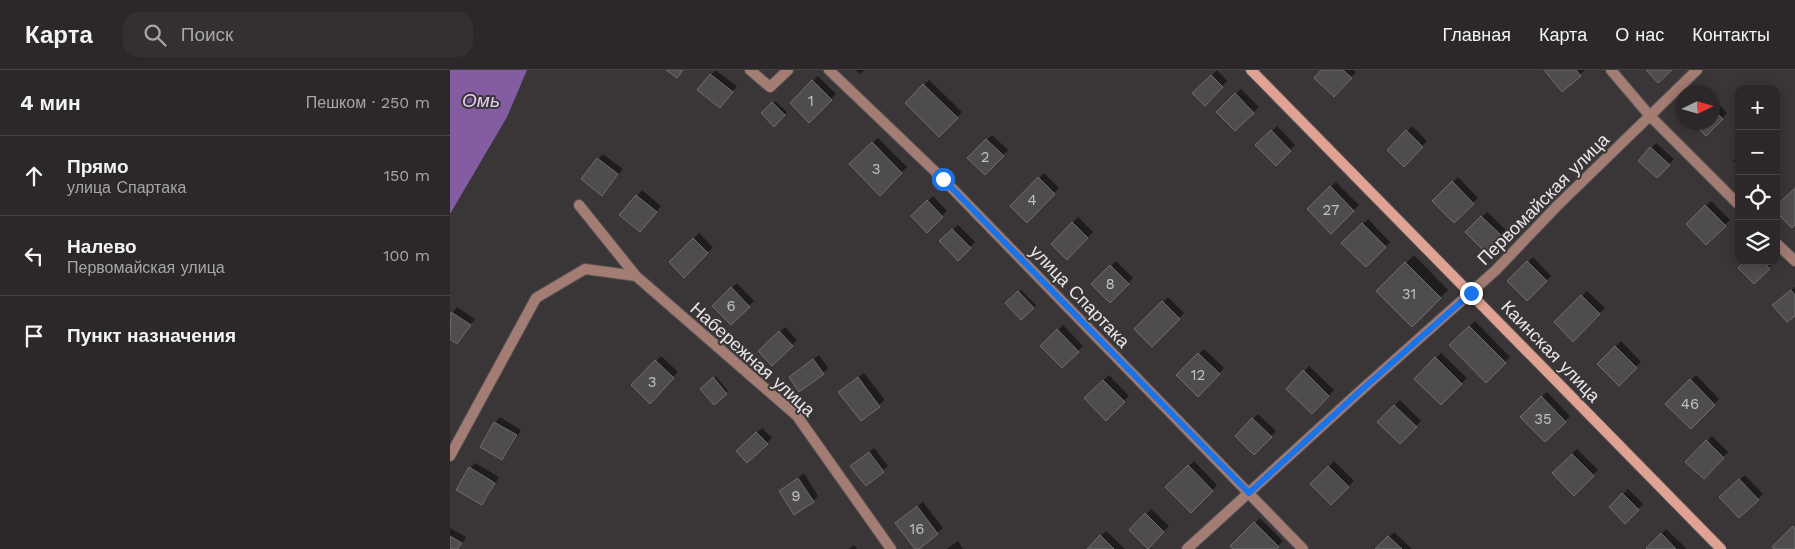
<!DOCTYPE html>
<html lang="ru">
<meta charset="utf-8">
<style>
:root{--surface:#2c2829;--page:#343031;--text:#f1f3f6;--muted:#a6a6a8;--line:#484446}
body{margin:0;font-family:"Work Sans",sans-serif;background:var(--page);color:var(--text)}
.controls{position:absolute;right:15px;top:15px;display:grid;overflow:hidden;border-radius:10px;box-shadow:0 2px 12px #0003}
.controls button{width:45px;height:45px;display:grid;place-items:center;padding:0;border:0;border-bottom:1px solid var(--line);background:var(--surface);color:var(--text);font:25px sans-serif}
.compass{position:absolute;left:1225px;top:15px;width:45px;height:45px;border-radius:50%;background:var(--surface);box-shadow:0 2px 12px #0003;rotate:85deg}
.stop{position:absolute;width:15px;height:15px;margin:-11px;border:4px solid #1a73e8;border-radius:50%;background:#fff}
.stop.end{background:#1a73e8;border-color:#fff;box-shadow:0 1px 5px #0008}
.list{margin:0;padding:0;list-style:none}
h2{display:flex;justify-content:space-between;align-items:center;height:65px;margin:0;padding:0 20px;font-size:21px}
h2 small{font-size:16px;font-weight:400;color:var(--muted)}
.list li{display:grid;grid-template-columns:32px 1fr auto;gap:15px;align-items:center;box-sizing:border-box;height:80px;padding:0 20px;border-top:1px solid var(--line)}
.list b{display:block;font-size:19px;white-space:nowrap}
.list p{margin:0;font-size:16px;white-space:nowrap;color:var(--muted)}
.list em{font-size:16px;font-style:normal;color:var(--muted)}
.icon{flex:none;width:28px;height:28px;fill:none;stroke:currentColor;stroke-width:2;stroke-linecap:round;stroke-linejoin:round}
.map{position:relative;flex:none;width:1345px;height:479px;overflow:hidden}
header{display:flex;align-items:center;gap:30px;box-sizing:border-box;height:70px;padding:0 25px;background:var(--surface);border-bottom:1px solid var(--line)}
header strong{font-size:24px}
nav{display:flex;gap:28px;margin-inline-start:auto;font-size:18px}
.search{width:350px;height:45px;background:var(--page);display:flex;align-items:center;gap:12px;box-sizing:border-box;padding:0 18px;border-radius:15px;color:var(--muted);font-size:19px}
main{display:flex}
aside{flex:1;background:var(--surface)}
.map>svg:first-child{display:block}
</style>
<header>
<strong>Карта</strong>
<div class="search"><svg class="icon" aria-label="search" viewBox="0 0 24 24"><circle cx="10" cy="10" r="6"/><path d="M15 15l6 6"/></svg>Поиск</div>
<nav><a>Главная</a><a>Карта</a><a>О нас</a><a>Контакты</a></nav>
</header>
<main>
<aside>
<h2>4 мин<small>Пешком · 250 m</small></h2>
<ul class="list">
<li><svg class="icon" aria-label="ahead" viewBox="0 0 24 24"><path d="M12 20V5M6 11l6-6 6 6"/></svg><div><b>Прямо</b><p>улица Спартака</p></div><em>150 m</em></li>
<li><svg class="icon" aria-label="left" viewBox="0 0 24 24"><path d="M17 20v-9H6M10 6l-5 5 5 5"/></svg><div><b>Налево</b><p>Первомайская улица</p></div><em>100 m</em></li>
<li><svg class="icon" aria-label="arrive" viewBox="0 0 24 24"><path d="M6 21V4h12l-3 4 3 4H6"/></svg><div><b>Пункт назначения</b></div></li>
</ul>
</aside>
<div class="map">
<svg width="1345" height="479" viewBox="0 0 1345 479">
<rect width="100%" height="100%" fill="#3a3637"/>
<path fill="#845ca2" d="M 0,0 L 77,0 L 57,47 L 0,144 Z"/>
<path fill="#0007" d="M 265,0 L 287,16 L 275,31 L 261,5 Z
M 406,0 L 415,0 L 410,4 Z
M 767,0 L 777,11 L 755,34 L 744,23 Z
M 873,0 L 903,0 L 906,2 L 884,25 Z
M 1095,0 L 1135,0 L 1112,20 Z
M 368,6 L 386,24 L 359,51 L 341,33 Z
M 479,10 L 512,42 L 489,65 L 456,33 Z
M 791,19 L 809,37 L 785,60 L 768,42 Z
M 1262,28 L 1277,43 L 1256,64 L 1262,52 Z
M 325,31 L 337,42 L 324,55 L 312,44 Z
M 827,56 L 845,75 L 826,94 L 807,75 Z
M 962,56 L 977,71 L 954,95 L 939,80 Z
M 542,65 L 558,80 L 535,103 L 519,88 Z
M 428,68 L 457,97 L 430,124 L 401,94 Z
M 1206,73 L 1224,89 L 1207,107 L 1190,90 Z
M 153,84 L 173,99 L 152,124 L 148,89 Z
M 1288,86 L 1289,86 L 1289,96 L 1283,91 Z
M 594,103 L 609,118 L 577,151 L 562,136 Z
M 1008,107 L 1028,128 L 1004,151 L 984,131 Z
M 886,112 L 909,135 L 881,162 L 858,139 Z
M 192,120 L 211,136 L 195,155 L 171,145 Z
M 483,126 L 497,141 L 477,161 L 462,146 Z
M 1261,131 L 1280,150 L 1256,173 L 1238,154 Z
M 1037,142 L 1059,163 L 1039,184 L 1017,162 Z
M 628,147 L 643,162 L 617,188 L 602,174 Z
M 918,149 L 940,172 L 916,196 L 893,173 Z
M 508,155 L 525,172 L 508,189 L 491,171 Z
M 249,163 L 263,177 L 234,206 L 221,192 Z
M 964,185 L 998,220 L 962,255 L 928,221 Z
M 1083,187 L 1101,206 L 1077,230 L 1059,211 Z
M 666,191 L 683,208 L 660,231 L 643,214 Z
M 1297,191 L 1323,191 L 1324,193 L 1304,213 Z
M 287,213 L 304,231 L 281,253 L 264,236 Z
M 1345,217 L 1345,244 L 1329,230 Z
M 571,220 L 586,235 L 572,248 L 557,233 Z
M 1137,221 L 1155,238 L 1123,270 L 1105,252 Z
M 718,227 L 734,243 L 702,276 L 686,259 Z
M 7,237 L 25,249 L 7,273 L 0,268 L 0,246 Z
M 1025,251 L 1060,287 L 1036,311 L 1001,275 Z
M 613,255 L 633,276 L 612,297 L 592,276 Z
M 335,257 L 347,270 L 322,294 L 310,281 Z
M 1171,271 L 1191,292 L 1169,314 L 1149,294 Z
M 754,279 L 774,298 L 748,325 L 728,305 Z
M 991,283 L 1017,308 L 991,334 L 966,309 Z
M 369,285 L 378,298 L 373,303 L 340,307 Z
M 211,286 L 228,302 L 200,332 L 182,315 Z
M 859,296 L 884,320 L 862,343 L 837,319 Z
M 414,303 L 435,330 L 411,350 L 395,317 Z
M 659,305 L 679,326 L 656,349 L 636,328 Z
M 1246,305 L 1269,329 L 1241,358 L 1217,334 Z
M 266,306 L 278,321 L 264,334 L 251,319 Z
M 1097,322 L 1120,346 L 1095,371 L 1072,347 Z
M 950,330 L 971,351 L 950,372 L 929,352 Z
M 808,344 L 826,361 L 804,383 L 787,366 Z
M 50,347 L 71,360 L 57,384 L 52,389 L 31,376 L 45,353 Z
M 312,358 L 322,368 L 297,391 L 288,381 Z
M 1262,366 L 1278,382 L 1254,407 L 1237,392 Z
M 424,378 L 438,396 L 416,415 L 407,391 Z
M 1127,379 L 1148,400 L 1124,424 L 1103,403 Z
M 744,391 L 767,415 L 741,442 L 717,417 Z
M 884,391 L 904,411 L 881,433 L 862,414 Z
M 25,393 L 49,407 L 37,428 L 32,434 L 20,398 Z
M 354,403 L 368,426 L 363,431 L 330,421 Z
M 1295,405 L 1313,424 L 1289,446 L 1271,427 Z
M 1178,419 L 1193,434 L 1175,452 L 1160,437 Z
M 473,432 L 493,458 L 467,479 L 452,448 Z
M 701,439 L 719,456 L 698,477 L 681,460 Z
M 810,448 L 833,471 L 825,479 L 785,479 L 782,476 Z
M 0,458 L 16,467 L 9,479 L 0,479 Z
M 1216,459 L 1236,478 L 1235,479 L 1197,478 Z
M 656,461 L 675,479 L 638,479 Z
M 944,462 L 962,479 L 927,479 Z
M 508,471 L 513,479 L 497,479 Z
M 404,475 L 407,479 L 399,479 Z"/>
<path fill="#4f4c4e" stroke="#706d6f" d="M 216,0 L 233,0 L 227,8 Z
M 871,0 L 893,0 L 902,8 L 884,27 L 864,8 Z
M 1094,0 L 1126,0 L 1131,6 L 1112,22 Z
M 1196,0 L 1222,0 L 1208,13 Z
M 260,4 L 283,22 L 270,38 L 247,20 Z
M 761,5 L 773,17 L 755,36 L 742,23 Z
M 362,10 L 382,30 L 359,53 L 340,33 Z
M 473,14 L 508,48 L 489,67 L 455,33 Z
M 785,23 L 804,43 L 785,61 L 766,42 Z
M 322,32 L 335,45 L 324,57 L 311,43 Z
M 1262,38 L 1273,49 L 1256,66 L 1242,52 L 1262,52 Z
M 821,60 L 841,81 L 826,96 L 805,75 Z
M 956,60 L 973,77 L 954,97 L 937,80 Z
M 536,69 L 554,86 L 535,105 L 517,88 Z
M 422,72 L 452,103 L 430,126 L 399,94 Z
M 1200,77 L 1220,95 L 1207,108 L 1188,91 Z
M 147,88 L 168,104 L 152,126 L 131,109 Z
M 588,107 L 605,124 L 577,153 L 560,136 Z
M 1002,111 L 1024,134 L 1004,153 L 982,131 Z
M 880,116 L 904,141 L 881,164 L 857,139 Z
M 1345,118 L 1345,155 L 1342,158 L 1326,142 L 1326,136 Z
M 186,125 L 207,142 L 190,162 L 169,145 Z
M 477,130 L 493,147 L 477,163 L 461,146 Z
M 1255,135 L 1276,156 L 1256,175 L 1236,154 Z
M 1031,146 L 1055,169 L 1039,186 L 1015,162 Z
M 622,152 L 638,168 L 617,190 L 601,174 Z
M 912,153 L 936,177 L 916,197 L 891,173 Z
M 502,159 L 521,178 L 508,191 L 489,171 Z
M 243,168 L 258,183 L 234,208 L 219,192 Z
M 1077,191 L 1097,211 L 1077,231 L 1057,211 Z
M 1295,191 L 1313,191 L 1320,199 L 1304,214 L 1288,198 Z
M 955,192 L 991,228 L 962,257 L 926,221 Z
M 660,195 L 679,214 L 660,233 L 641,214 Z
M 281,217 L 300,237 L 281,255 L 262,236 Z
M 1341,220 L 1345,225 L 1345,246 L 1337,252 L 1322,235 Z
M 568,221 L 584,238 L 571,250 L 555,233 Z
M 1131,225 L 1150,244 L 1123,272 L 1104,252 Z
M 712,231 L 730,249 L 702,277 L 684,259 Z
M 1,242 L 21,255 L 7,274 L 0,269 Z
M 1019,256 L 1056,293 L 1036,313 L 999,275 Z
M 607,259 L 629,282 L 612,298 L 590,276 Z
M 329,261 L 343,276 L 322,296 L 308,281 Z
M 1165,276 L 1187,298 L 1169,316 L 1147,294 Z
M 748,283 L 770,304 L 748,327 L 726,305 Z
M 985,287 L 1012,314 L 991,335 L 964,309 Z
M 363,289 L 374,304 L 349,322 L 339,307 Z
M 205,290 L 224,308 L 200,334 L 181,315 Z
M 853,300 L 879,326 L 862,344 L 836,319 Z
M 263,307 L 277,324 L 264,335 L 250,319 Z
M 408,307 L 430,337 L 411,351 L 388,322 Z
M 1240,309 L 1265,335 L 1241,359 L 1215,334 Z
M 653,310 L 675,332 L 656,351 L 634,328 Z
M 1091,326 L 1116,352 L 1095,372 L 1070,347 Z
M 944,335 L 967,357 L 950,374 L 927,352 Z
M 802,348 L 822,367 L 804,385 L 785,366 Z
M 44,352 L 67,365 L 52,390 L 30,377 Z
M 306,362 L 318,374 L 297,393 L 286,381 Z
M 1256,370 L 1274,388 L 1254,409 L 1235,392 Z
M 419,382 L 434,402 L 416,416 L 400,396 Z
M 1122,384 L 1144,406 L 1124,426 L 1102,403 Z
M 738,395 L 763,421 L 741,443 L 715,417 Z
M 878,396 L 899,417 L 881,435 L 860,414 Z
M 19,397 L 45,413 L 32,435 L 6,420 Z
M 348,408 L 364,432 L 344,445 L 329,421 Z
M 1289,409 L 1309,430 L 1289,448 L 1269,427 Z
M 1172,423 L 1189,440 L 1175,454 L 1159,437 Z
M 467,436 L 488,464 L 469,479 L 465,479 L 445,453 Z
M 695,443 L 714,462 L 698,479 L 679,460 Z
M 804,452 L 829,477 L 826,479 L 783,479 L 780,476 Z
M 1343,456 L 1345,459 L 1345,479 L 1324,479 L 1322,477 Z
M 1211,463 L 1226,479 L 1197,479 L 1196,478 Z
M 650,465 L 664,479 L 637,479 Z
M 0,466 L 12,473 L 8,479 L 0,479 Z
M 938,466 L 952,479 L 925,479 Z"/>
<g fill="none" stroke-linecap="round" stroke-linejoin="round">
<g stroke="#565253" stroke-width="12">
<path id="minor" d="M 300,0 L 320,17 L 338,0
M 379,0 L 493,109 L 853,479
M 1161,0 L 1200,46 L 1289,135
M 129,135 L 186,206 L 347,346 L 441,479
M 1326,173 L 1345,191
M 0,386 L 86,228 L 135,199 L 186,206
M 737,479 L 908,323 L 1046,200 L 1107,136 L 1247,0"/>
</g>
<g stroke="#565253" stroke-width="12">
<path id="secondary" d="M 801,0 L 1271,479"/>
</g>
<use href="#minor" stroke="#a37c73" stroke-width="10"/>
<use href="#secondary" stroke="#e0a293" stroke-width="10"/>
</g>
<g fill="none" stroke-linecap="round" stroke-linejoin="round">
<path stroke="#1a73e8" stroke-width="6" d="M 493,109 L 799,423 L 908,323 L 1021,223"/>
</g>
<g text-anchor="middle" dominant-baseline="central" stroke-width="4" stroke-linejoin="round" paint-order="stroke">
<g font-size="15" fill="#c3c0c2">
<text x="361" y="31">1</text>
<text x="535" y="87">2</text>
<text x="426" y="99">3</text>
<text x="582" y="130">4</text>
<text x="881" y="140">27</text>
<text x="660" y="214">8</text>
<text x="959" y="224">31</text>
<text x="281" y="236">6</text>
<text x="748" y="305">12</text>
<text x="202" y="312">3</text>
<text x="1240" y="334">46</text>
<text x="1093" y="349">35</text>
<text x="346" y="426">9</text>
<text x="467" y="459">16</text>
</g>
<g font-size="18" fill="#eae7e8" stroke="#3a3637">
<text transform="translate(1093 129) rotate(-45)">Первомайская улица</text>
<text transform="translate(630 226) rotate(46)">улица Спартака</text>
<text transform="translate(1101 281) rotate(46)">Каинская улица</text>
<text transform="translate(303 289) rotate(42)">Набережная улица</text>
</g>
<g font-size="19" font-style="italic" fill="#e2cdf4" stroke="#3a3637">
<text x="31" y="30">Омь</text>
</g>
</g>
</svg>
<div class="controls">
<button>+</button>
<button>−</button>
<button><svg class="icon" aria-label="locate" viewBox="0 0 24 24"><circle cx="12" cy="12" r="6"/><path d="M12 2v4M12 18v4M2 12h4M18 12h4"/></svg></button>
<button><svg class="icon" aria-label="layers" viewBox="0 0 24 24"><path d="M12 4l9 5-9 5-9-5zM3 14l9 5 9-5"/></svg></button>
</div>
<svg class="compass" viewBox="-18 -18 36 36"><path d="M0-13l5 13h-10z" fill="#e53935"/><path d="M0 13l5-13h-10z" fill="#a6a6a8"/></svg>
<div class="stop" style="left:493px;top:109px"></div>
<div class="stop end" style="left:1021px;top:223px"></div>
</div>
</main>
